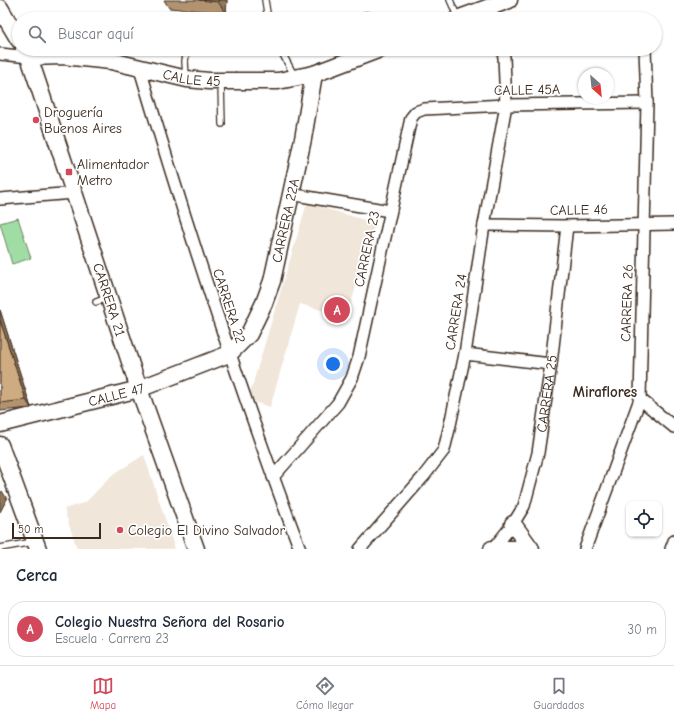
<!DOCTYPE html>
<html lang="es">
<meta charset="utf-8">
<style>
:root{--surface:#fff;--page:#f2f2f3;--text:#1f2937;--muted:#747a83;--line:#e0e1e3;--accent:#d1495b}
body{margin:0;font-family:"Comic Neue",sans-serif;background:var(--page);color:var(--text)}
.controls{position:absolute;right:12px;bottom:12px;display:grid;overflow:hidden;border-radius:8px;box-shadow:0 1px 3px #0004}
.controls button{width:36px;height:36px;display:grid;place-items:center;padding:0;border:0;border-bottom:1px solid var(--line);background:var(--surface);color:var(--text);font:20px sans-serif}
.compass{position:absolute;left:578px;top:68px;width:36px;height:36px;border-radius:50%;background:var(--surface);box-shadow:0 1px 3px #0004;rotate:153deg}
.scale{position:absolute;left:12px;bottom:10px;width:89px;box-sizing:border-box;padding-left:4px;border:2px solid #3b2a1e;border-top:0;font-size:11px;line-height:14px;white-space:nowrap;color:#3b2a1e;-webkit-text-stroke:3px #fff;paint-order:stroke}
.you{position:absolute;left:333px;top:364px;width:14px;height:14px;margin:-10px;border:3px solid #fff;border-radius:50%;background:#1a73e8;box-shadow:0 0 0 6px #1a73e833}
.badge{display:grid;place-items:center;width:26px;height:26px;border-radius:50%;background:var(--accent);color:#fff;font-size:13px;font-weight:700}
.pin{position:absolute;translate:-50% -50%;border:2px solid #fff;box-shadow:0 1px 4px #0006}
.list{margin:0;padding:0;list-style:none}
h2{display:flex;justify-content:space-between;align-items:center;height:52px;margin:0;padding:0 16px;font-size:17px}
h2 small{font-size:13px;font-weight:400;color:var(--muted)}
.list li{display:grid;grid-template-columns:26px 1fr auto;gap:12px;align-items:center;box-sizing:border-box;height:56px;margin:0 8px 8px;padding:0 8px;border:1px solid var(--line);border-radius:16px}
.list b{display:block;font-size:15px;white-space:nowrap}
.list p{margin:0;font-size:13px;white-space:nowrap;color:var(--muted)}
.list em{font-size:13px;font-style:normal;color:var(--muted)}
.icon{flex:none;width:22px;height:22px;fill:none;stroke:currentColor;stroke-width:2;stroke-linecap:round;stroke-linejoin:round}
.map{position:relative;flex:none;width:674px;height:549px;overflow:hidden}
.search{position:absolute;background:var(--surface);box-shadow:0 1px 3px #0004;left:12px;right:12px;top:12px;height:44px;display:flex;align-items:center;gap:10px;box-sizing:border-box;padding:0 14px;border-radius:22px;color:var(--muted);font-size:15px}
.sheet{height:116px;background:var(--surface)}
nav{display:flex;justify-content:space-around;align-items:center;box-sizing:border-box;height:56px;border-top:1px solid var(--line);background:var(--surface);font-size:11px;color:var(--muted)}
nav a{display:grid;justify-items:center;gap:2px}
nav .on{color:var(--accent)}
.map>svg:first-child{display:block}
</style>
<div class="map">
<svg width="674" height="549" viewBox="0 0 674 549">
<rect width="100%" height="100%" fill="#fff"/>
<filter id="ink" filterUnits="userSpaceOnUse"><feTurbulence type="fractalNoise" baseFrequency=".025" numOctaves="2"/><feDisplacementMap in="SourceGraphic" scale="8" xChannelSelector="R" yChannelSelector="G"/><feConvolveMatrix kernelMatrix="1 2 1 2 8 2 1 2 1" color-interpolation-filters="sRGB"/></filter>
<g filter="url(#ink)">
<path fill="#f1e6da" d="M 307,203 L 375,223 L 347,317 L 300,304 L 270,407 L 254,402 L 250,393 Z
M 144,455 L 175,549 L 77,549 L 64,509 L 86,502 L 112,475 Z"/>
<path fill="#a0dda5" stroke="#6e8462" d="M 18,218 L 31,258 L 12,264 L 0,223 Z"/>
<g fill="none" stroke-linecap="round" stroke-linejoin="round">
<g stroke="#3b2a1e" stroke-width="8">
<path id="lane" d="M 265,0 L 268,19
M 450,0 L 458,18
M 280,49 L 295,77
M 186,77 L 185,61 L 187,49
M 221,83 L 222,124
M 96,302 L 107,298
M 0,548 L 33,542"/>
</g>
<g stroke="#3b2a1e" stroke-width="14">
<g id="street">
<path d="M 489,7 L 494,19"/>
<path d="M 366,18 L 366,19"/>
<path d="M 0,54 L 29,57"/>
<path d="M 140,69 C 188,231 240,391 300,549"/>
<path d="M 290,194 L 390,211"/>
<path d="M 0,199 L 74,193"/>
<path d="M 484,225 L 567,226 L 674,224"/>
<path d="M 465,354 L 551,364"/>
<path d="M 640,399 L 674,427"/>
<path d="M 273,477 L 338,403 L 352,378 L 359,357 L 411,118 L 416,112 L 424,109 L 506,105 L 647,103"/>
<path d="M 360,549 L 423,477 L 444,450 L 450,425 L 465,354 L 484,225 L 506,105 L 504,57 L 502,49"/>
<path id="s1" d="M 493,549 L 513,524 L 524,506 L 538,453 L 551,364 L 567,226"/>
<path d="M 585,549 L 640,399 L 647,103 L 645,49"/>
<path d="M 671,549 L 674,541"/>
</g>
</g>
<g stroke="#3b2a1e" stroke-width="19">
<g id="secondary">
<path d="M 0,8 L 19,40"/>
<path d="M 457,19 L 509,0"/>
<path id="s2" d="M 24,49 L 29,57 L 39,87 L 139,389 L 196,549"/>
<path id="s3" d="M 29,57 L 63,56 L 111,61 L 187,79 L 209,81 L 278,81 L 314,74 L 380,49"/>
<path id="s4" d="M 0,424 L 139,389 L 229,354 L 249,334 L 264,303 L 272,281 L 303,139 L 314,74"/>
<path d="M 0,445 L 38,549"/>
<path d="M 513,524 L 531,549"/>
<path d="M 492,549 L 514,549"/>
</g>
</g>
<use href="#lane" stroke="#fff" stroke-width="5.5"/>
<use href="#street" stroke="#fff" stroke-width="11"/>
<use href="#secondary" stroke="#fff" stroke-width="16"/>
</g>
<path fill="#b29370" stroke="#3b2a1e" d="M 164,0 L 227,0 L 226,13 L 169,8 Z
M 0,310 L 31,408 L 0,411 Z"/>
<path fill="#91785b" stroke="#3b2a1e" d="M 218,0 L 227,0 L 226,13 L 218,2 Z
M 0,310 L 31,408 L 26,400 L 0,320 Z
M 2,491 L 7,499 L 0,512 L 0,494 Z"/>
<path fill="#cfab82" stroke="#3b2a1e" d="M 199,0 L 218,0 L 218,2 Z
M 0,320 L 26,400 L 0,403 Z"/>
</g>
<g fill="#d1495b" stroke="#fff" stroke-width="1.5">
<circle cx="36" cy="120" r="4"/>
<rect x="65" y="168" width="8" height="8" rx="2"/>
<circle cx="120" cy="530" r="4"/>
</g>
<g text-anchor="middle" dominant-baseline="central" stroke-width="3.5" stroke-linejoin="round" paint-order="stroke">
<g font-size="14" fill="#3b2a1e" stroke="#fff">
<text stroke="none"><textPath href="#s3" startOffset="165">CALLE 45</textPath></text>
<text transform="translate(527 90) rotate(-1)">CALLE 45A</text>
<text transform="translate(579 210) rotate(-1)">CALLE 46</text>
<text stroke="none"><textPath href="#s4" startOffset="388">CARRERA 22A</textPath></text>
<text transform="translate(367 249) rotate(-78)">CARRERA 23</text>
<text stroke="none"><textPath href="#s2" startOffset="265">CARRERA 21</textPath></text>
<text transform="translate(627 303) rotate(-88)">CARRERA 26</text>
<text transform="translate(229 306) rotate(72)">CARRERA 22</text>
<text transform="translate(456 312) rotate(-81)">CARRERA 24</text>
<text stroke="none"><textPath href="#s1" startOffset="168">CARRERA 25</textPath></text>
<text stroke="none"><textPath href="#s4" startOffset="120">CALLE 47</textPath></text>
</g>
<g font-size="14" fill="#3b2a1e" stroke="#fff" text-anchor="start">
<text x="44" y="112">Droguería<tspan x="44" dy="16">Buenos Aires</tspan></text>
<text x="77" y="164">Alimentador<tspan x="77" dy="16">Metro</tspan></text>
<text x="128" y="530">Colegio El Divino Salvador</text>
</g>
<g font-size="15" font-weight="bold" fill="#3b2a1e" stroke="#fff">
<text x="605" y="392">Miraflores</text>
</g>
</g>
</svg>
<div class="controls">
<button><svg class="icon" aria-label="locate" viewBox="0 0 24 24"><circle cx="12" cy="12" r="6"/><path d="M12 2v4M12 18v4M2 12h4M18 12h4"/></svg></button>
</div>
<svg class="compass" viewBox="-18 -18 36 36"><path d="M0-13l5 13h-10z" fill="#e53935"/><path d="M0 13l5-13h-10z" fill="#747a83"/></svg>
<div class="scale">50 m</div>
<div class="you"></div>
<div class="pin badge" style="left:337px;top:310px">A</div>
<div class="search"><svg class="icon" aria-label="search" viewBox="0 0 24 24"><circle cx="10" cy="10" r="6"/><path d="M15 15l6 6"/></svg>Buscar aquí</div>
</div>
<section class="sheet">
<h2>Cerca<small></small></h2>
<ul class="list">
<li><span class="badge">A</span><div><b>Colegio Nuestra Señora del Rosario</b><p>Escuela · Carrera 23</p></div><em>30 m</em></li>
</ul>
</section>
<nav>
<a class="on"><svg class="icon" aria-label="map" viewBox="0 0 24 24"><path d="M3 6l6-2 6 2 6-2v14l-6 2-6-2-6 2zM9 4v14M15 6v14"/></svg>Mapa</a>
<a><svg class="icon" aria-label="directions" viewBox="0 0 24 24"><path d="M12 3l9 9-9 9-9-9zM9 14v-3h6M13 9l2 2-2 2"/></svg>Cómo llegar</a>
<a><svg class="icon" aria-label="saved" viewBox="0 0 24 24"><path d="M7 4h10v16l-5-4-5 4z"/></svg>Guardados</a>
</nav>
